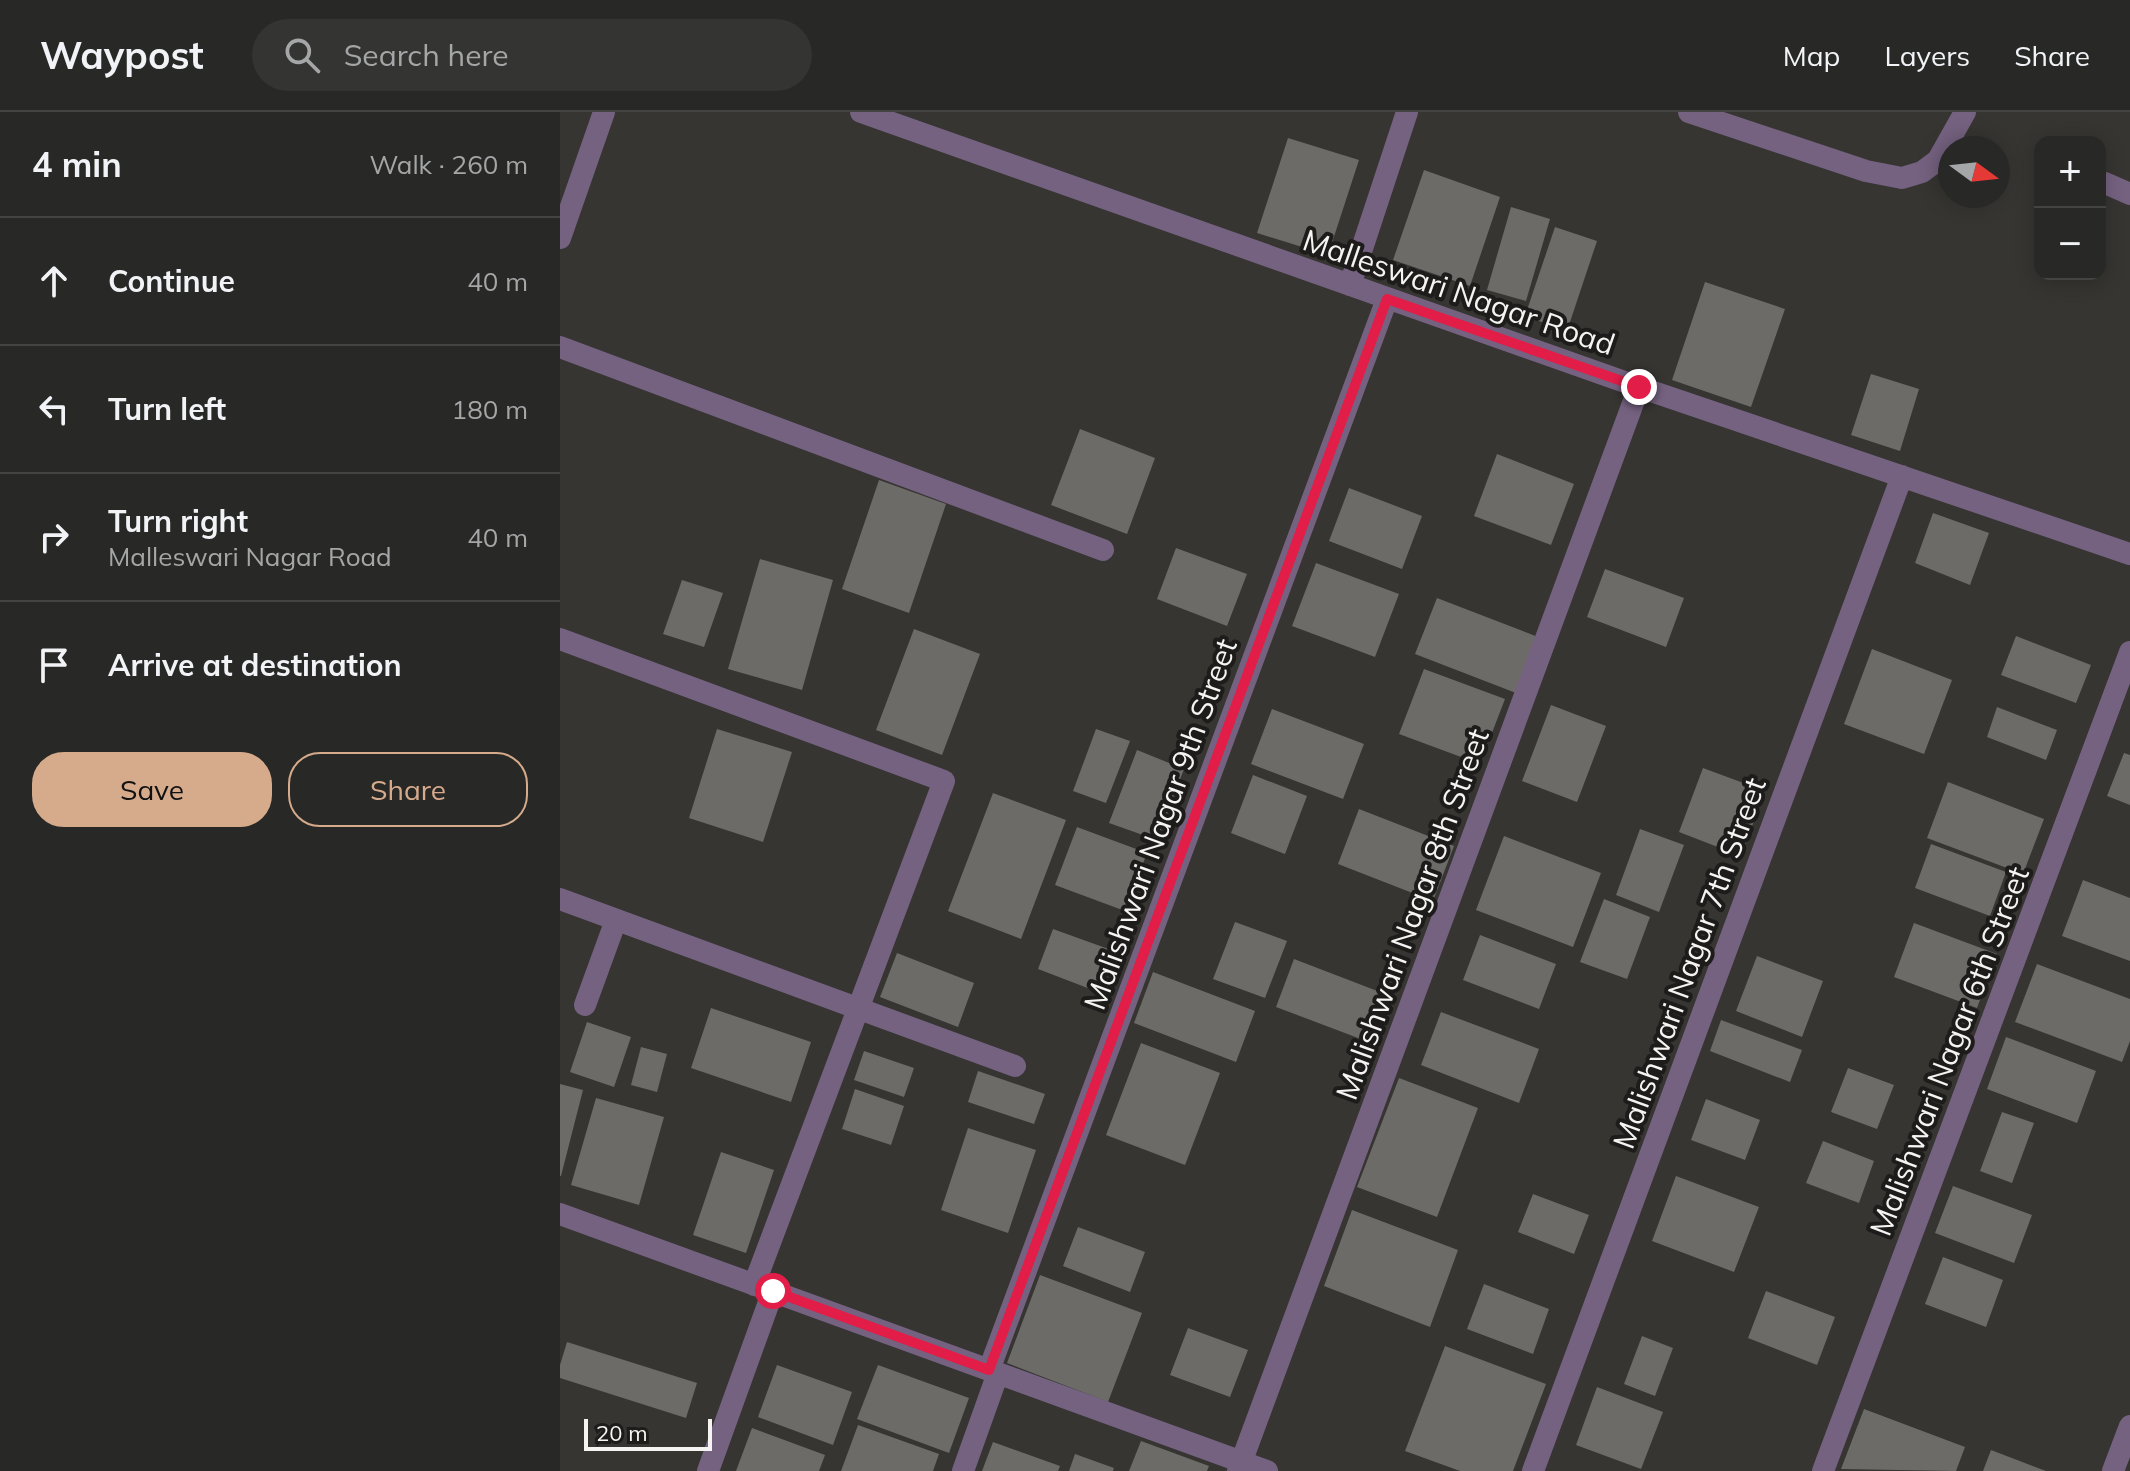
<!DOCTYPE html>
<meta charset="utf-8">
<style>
:root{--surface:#282826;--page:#343432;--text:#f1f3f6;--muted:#a5a6a7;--line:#444443;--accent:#d6ab8b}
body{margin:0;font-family:Mulish,sans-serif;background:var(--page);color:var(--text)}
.controls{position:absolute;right:24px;top:24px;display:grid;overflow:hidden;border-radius:16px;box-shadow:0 4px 20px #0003}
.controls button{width:72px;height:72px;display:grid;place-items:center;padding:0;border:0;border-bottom:2px solid var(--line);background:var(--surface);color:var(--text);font:40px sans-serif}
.compass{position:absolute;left:1378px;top:24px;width:72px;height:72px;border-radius:50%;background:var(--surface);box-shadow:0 4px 20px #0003;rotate:105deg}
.scale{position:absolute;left:24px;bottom:20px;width:128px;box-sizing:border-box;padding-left:8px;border:4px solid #f5f4f2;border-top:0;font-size:22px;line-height:28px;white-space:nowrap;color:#f5f4f2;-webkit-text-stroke:6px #1d1c1b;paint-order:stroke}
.stop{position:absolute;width:24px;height:24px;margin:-18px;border:6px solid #e11d48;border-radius:50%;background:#fff}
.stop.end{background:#e11d48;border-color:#fff;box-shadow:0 2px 8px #0008}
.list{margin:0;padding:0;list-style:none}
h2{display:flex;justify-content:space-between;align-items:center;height:104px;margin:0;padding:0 32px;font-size:34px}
h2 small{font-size:26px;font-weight:400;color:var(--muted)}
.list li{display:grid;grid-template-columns:52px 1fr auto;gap:24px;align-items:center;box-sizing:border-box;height:128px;padding:0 32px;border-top:2px solid var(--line)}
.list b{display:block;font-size:30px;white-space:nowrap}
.list p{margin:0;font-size:26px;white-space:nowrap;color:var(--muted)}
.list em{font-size:26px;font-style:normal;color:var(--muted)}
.actions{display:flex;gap:16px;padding:24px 32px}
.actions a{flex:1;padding:18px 0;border:2px solid var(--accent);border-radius:32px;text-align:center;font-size:28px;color:var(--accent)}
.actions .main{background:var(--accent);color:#111}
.icon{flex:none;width:44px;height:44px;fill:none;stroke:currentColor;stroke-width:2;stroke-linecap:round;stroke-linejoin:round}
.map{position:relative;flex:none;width:1570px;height:1359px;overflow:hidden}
header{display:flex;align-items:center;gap:48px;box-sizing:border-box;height:112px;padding:0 40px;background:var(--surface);border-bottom:2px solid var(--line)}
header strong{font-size:38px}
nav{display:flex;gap:44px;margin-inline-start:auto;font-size:28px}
.search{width:560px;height:72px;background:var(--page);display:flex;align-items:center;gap:20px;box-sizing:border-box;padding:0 28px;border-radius:44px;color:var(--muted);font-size:30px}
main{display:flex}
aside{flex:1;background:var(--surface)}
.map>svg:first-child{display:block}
</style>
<header>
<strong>Waypost</strong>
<div class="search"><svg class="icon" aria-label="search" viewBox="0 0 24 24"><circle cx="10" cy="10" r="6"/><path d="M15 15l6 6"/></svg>Search here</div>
<nav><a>Map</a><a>Layers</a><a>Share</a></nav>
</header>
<main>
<aside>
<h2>4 min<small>Walk · 260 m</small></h2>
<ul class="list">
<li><svg class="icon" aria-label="ahead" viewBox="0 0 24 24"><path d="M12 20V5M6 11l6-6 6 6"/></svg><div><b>Continue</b></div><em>40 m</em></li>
<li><svg class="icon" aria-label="left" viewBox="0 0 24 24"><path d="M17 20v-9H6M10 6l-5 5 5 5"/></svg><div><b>Turn left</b></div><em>180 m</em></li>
<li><svg class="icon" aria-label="right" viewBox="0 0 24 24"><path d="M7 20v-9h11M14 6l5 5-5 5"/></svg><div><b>Turn right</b><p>Malleswari Nagar Road</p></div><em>40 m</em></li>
<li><svg class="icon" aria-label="arrive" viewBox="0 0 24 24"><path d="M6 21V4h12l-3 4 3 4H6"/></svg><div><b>Arrive at destination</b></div></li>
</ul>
<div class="actions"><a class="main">Save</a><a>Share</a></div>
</aside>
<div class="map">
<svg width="1570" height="1359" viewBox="0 0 1570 1359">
<rect width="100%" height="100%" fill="#363532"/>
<path fill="#6c6b67" d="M 728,26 L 799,48 L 768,143 L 697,121 Z
M 864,58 L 940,85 L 910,174 L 833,148 Z
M 951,95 L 990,107 L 966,189 L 927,178 Z
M 995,115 L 1037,129 L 1007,219 L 965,204 Z
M 1145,170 L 1225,197 L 1191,295 L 1112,268 Z
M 1311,262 L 1359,277 L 1340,339 L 1291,323 Z
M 520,317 L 595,346 L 567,422 L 491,393 Z
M 937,342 L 1014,372 L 991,433 L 914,404 Z
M 319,368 L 386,392 L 349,501 L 282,477 Z
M 789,376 L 862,404 L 842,457 L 769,429 Z
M 1373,401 L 1429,421 L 1410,473 L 1355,451 Z
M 616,436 L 687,462 L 667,514 L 597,487 Z
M 200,447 L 273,468 L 242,578 L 168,557 Z
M 756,451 L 839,482 L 815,545 L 732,514 Z
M 1045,457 L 1124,486 L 1106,535 L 1027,505 Z
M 122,468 L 163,481 L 144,535 L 103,522 Z
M 877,486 L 978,525 L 956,581 L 855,542 Z
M 354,517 L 420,542 L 382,643 L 316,618 Z
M 1456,524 L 1531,553 L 1516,591 L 1441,563 Z
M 1312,537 L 1392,568 L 1364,642 L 1284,612 Z
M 864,557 L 945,587 L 920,652 L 839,622 Z
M 991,593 L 1046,614 L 1017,690 L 962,669 Z
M 1437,595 L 1497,618 L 1486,648 L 1427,625 Z
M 712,597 L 804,632 L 783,687 L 691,652 Z
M 157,617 L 232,640 L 203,730 L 129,706 Z
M 536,617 L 570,629 L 546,691 L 513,679 Z
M 577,638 L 624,657 L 597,728 L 549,711 Z
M 1564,641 L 1570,643 L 1570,693 L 1547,684 Z
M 1143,656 L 1205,679 L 1181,744 L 1119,720 Z
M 693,663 L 747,684 L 725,742 L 671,721 Z
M 1388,670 L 1484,707 L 1463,762 L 1367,726 Z
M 433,681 L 506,708 L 461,827 L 388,799 Z
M 799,697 L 894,734 L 873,789 L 778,752 Z
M 517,715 L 587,741 L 565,799 L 495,773 Z
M 1080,717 L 1124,733 L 1099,800 L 1056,783 Z
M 944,724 L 1041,761 L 1013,835 L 916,798 Z
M 1371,732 L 1446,760 L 1430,804 L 1355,776 Z
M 1523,768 L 1570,786 L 1570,849 L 1502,824 Z
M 1044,787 L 1090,805 L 1067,867 L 1020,850 Z
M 675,810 L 727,829 L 705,886 L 653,867 Z
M 1354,811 L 1437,842 L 1417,896 L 1334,865 Z
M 493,817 L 554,839 L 538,880 L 478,857 Z
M 920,823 L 996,852 L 979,897 L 903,868 Z
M 337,841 L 414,871 L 398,915 L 320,885 Z
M 1197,844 L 1263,869 L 1242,925 L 1176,899 Z
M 734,847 L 833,885 L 814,932 L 716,895 Z
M 1477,852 L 1570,887 L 1570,929 L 1562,950 L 1455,910 Z
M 593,860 L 695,899 L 676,950 L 574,911 Z
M 151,896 L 251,930 L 231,990 L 131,956 Z
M 881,900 L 979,937 L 959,991 L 861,953 Z
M 1161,908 L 1242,938 L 1230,970 L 1150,939 Z
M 27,910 L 71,925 L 54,975 L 10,960 Z
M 1446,925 L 1536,959 L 1517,1011 L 1427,977 Z
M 581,931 L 660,961 L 625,1053 L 546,1023 Z
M 81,935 L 107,942 L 97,980 L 71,973 Z
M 304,939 L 354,956 L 344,985 L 294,968 Z
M 1288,956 L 1334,973 L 1317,1017 L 1271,1000 Z
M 418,959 L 485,982 L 474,1012 L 408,990 Z
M 839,966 L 918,996 L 877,1105 L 797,1075 Z
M 0,972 L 23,978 L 1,1064 L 0,1064 Z
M 295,977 L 344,994 L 331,1033 L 282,1017 Z
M 36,986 L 104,1005 L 79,1093 L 11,1073 Z
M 1146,987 L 1200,1008 L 1185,1048 L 1131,1028 Z
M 1442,1000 L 1474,1011 L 1452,1071 L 1420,1059 Z
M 408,1016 L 476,1038 L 448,1121 L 381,1098 Z
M 1263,1029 L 1314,1049 L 1299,1091 L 1246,1071 Z
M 161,1040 L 214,1058 L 186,1141 L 133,1123 Z
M 1116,1064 L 1199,1095 L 1174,1160 L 1092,1129 Z
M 1393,1074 L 1472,1103 L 1454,1151 L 1375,1121 Z
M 973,1082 L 1029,1103 L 1014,1142 L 958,1120 Z
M 792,1098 L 898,1138 L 870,1215 L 764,1174 Z
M 518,1115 L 585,1140 L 570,1180 L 503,1154 Z
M 1383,1145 L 1443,1168 L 1426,1215 L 1365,1192 Z
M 480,1163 L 582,1201 L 548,1290 L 447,1251 Z
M 924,1172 L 989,1197 L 973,1242 L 907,1217 Z
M 1206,1179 L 1275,1205 L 1257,1253 L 1188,1226 Z
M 628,1216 L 688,1238 L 670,1285 L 610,1263 Z
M 1082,1224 L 1113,1236 L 1095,1284 L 1064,1272 Z
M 7,1230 L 137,1271 L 126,1306 L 0,1266 L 0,1253 Z
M 885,1234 L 986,1272 L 953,1359 L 900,1359 L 845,1339 Z
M 217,1253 L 292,1280 L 273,1333 L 198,1305 Z
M 318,1253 L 409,1286 L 389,1341 L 297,1307 Z
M 1037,1275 L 1103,1300 L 1081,1357 L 1016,1333 Z
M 1304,1297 L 1405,1335 L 1396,1359 L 1281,1357 Z
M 298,1313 L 379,1342 L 373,1359 L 281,1359 Z
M 192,1316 L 265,1343 L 259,1359 L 176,1359 Z
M 581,1329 L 649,1354 L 647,1359 L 569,1359 Z
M 433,1330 L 500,1354 L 498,1359 L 422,1359 Z
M 1431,1338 L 1486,1359 L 1423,1359 Z
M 515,1342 L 554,1356 L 553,1359 L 509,1359 Z"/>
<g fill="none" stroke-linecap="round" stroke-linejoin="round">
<path stroke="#756281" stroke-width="22" d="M 301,0 L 1079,275 L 1570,442
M 1129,0 L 1306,59 L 1342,66 L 1362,60 L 1378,48 L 1405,0
M 1545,71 L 1570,82
M 0,126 L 44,0
M 790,173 L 847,0
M 0,235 L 543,438
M 0,527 L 384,669 L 194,1173
M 0,787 L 455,954
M 25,893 L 56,808
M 0,1102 L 707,1359
M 429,1258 L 827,187
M 148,1359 L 213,1179
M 403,1359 L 438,1261
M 678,1359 L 1079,275
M 973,1359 L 1342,364
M 1263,1359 L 1570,540
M 1553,1359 L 1570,1314"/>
</g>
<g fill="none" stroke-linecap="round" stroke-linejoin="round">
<path stroke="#e11d48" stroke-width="10" d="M 213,1179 L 429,1258 L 827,187 L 1079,275"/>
</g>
<g text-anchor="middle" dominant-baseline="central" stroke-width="8" stroke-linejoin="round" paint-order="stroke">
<g font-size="30" fill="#f5f4f2" stroke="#1d1c1b">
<text transform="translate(899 180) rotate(19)">Malleswari Nagar Road</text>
<text transform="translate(600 712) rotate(-70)">Malishwari Nagar 9th Street</text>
<text transform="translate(852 802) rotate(-70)">Malishwari Nagar 8th Street</text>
<text transform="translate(1129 851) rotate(-70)">Malishwari Nagar 7th Street</text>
<text transform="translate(1389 939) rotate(-69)">Malishwari Nagar 6th Street</text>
</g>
</g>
</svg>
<div class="controls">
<button>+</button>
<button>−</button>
</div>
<svg class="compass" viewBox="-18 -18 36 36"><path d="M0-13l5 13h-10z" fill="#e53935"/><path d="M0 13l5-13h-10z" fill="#a5a6a7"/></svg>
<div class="scale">20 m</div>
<div class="stop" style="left:213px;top:1179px"></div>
<div class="stop end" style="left:1079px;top:275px"></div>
</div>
</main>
